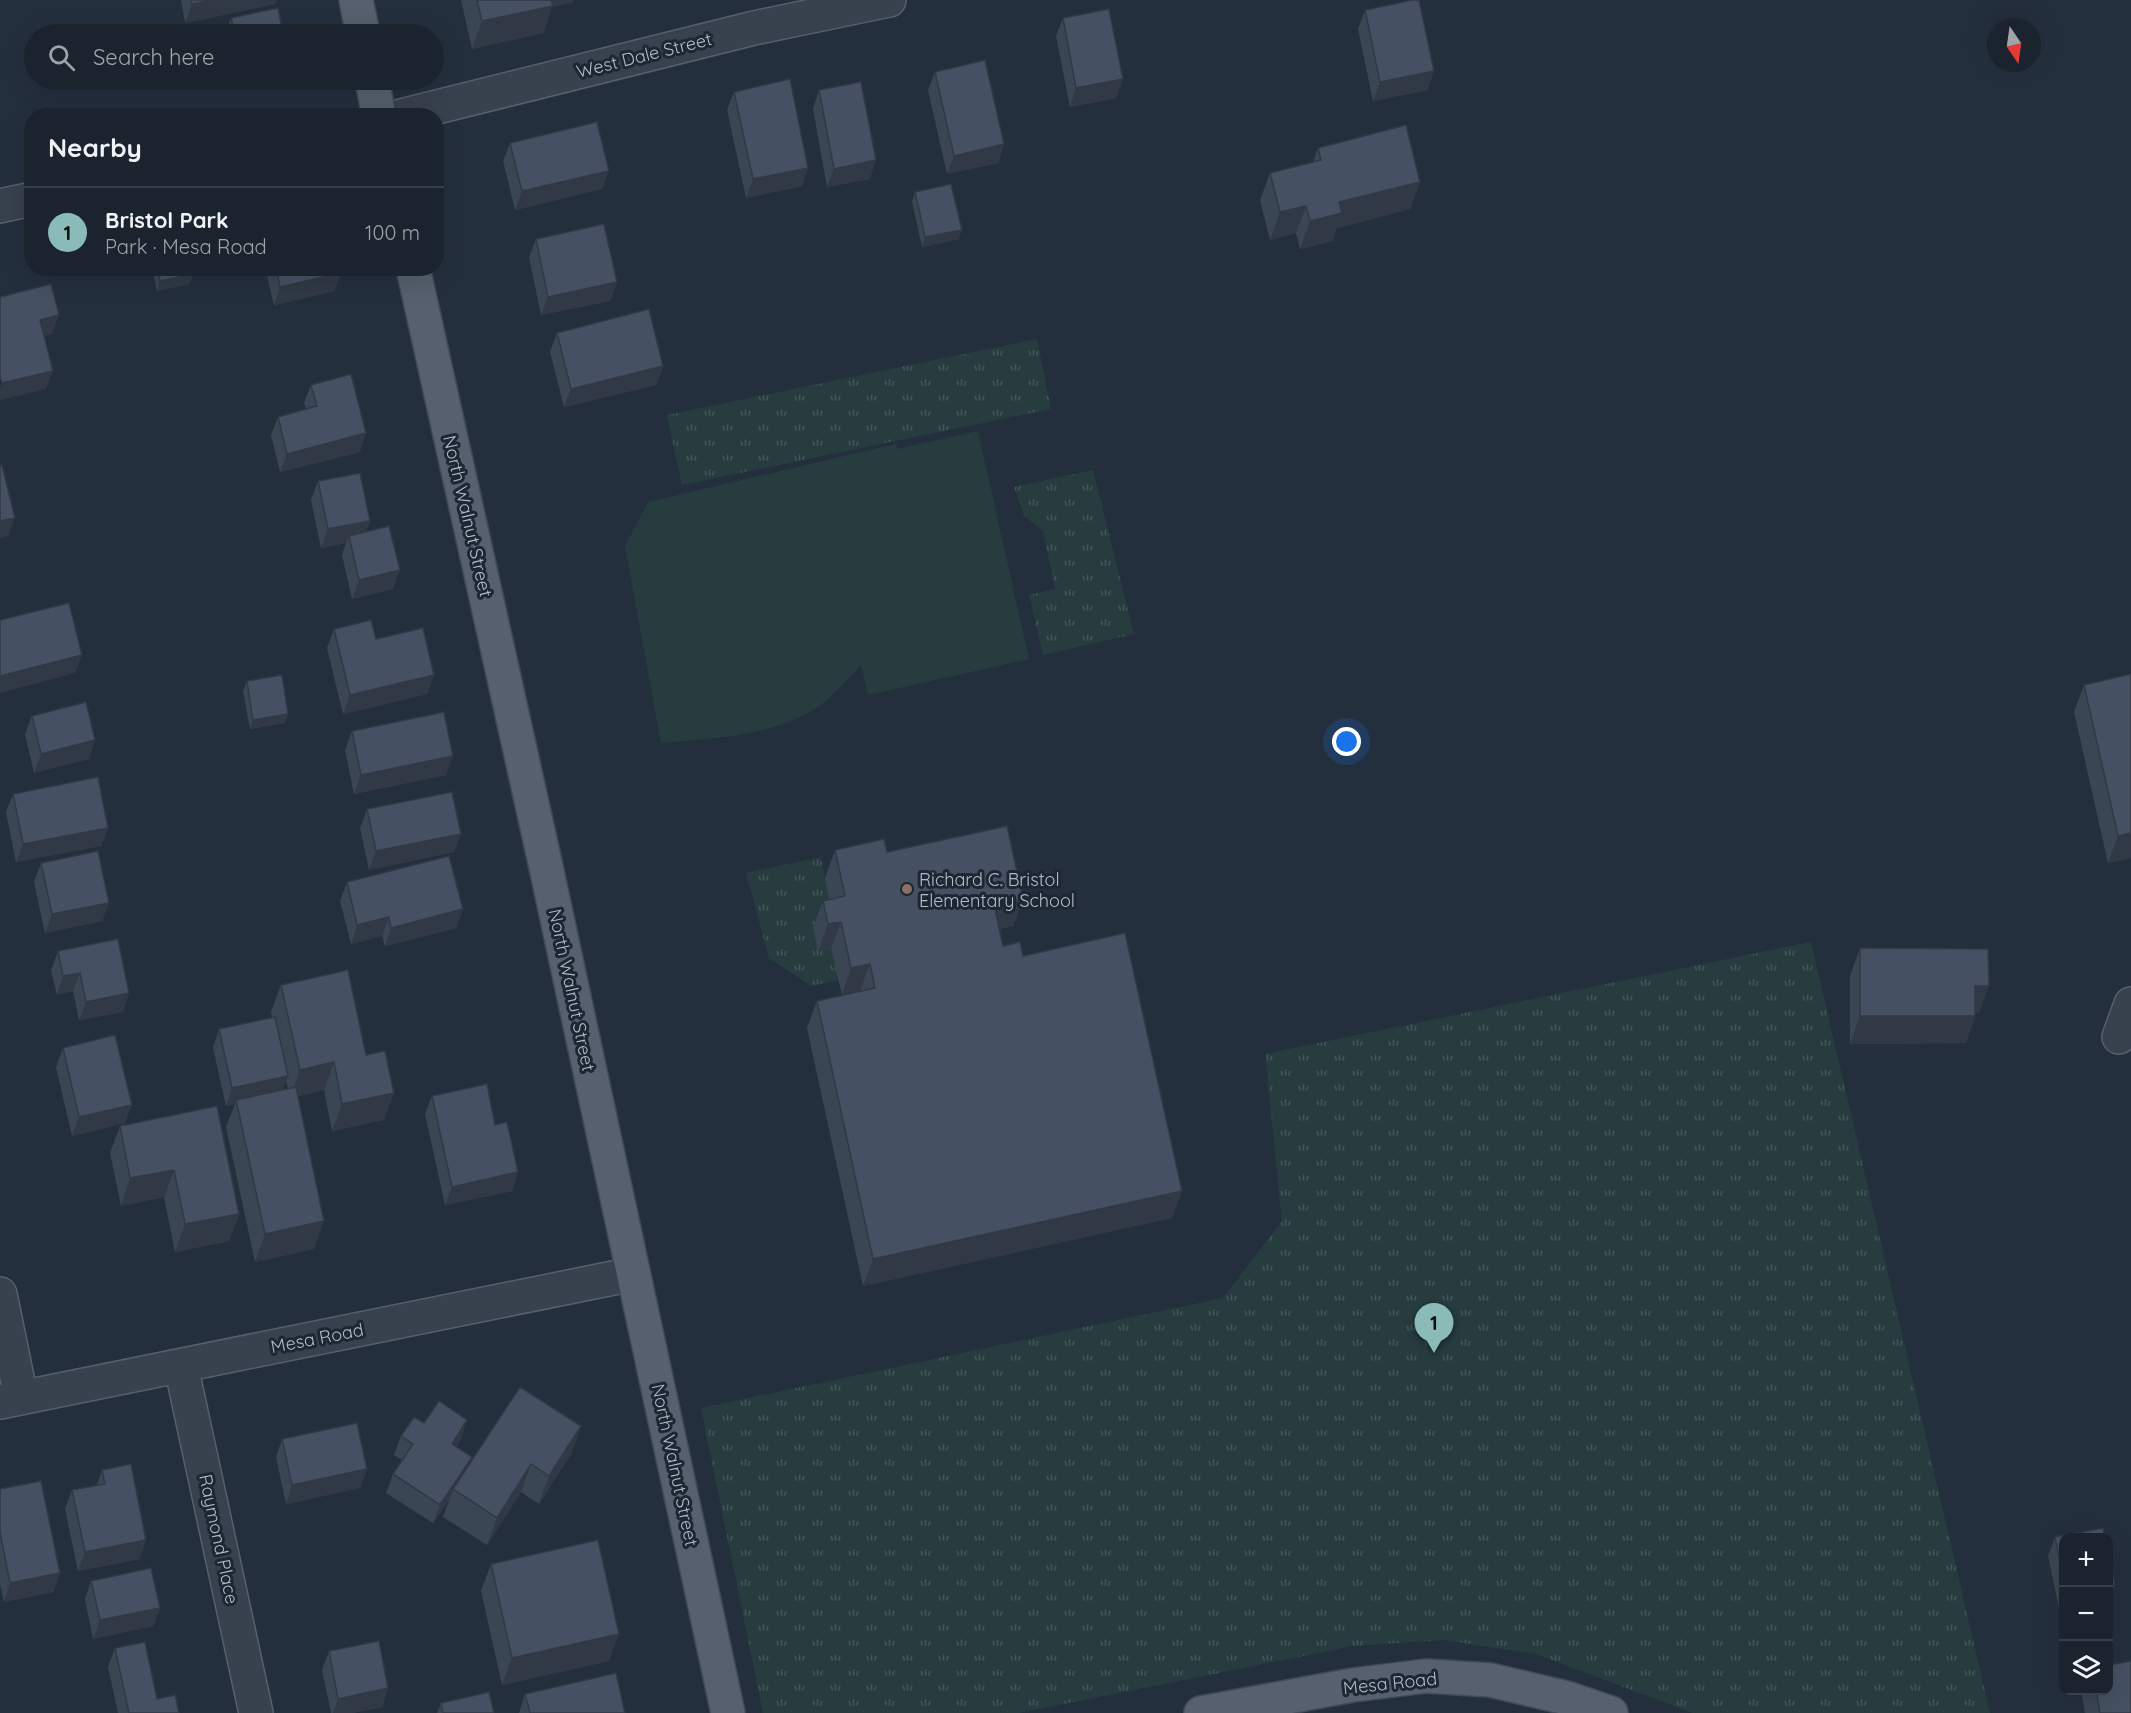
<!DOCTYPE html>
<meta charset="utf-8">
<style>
:root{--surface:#1b232e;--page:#282f3a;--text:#f1f3f6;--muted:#a0a4aa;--line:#39404a;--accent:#8bbbb9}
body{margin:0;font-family:Quicksand,sans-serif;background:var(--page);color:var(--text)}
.controls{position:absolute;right:18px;bottom:18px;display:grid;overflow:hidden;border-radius:12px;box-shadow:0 6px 24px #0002}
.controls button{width:54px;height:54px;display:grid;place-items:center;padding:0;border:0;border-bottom:2px solid var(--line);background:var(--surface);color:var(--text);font:30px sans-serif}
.compass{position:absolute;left:1987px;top:18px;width:54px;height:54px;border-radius:50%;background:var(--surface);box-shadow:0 6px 24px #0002;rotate:167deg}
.you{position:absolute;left:1347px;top:742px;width:21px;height:21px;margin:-15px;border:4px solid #fff;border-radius:50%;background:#1a73e8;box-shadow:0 0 0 9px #1a73e833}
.badge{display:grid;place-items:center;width:39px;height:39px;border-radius:50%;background:var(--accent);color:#111;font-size:20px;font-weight:700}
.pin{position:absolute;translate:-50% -50px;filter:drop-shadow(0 2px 3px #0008)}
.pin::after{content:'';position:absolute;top:32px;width:21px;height:18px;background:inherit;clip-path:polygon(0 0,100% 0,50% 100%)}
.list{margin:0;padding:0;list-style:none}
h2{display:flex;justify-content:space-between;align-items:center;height:78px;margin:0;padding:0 24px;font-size:26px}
h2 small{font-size:20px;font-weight:400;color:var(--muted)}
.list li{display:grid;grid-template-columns:39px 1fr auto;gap:18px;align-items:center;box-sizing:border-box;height:90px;padding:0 24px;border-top:2px solid var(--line)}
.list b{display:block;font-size:22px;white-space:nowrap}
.list p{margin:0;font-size:20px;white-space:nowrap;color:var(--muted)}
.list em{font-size:20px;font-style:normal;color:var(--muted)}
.icon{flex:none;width:33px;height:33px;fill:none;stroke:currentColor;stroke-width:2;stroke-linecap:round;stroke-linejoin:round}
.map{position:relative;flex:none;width:2131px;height:1713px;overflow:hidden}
.search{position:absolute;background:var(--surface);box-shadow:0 6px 24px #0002;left:24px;top:24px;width:420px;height:66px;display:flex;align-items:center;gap:15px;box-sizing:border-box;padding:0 21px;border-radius:33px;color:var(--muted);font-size:22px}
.panel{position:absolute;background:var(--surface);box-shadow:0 6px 24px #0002;left:24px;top:108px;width:420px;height:168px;border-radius:24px}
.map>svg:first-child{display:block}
</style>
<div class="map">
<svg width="2131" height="1713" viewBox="0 0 2131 1713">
<defs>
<pattern id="park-tufts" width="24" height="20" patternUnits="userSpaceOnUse" patternTransform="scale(1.5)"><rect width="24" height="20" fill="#263c3f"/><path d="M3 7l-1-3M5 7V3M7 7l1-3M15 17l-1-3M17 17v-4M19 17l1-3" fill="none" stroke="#435659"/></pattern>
</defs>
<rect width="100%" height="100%" fill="#242f3e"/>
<path fill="url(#park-tufts)" d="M 1037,339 L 1051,409 L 682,485 L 667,415 Z
M 1093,470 L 1134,634 L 1043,655 L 1029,595 L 1055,589 L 1043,531 L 1024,516 L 1014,487 Z
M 821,857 L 835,923 L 818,951 L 831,949 L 839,980 L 811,986 L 769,958 L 746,873 Z
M 1811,942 L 1990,1713 L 1693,1713 L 1536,1654 L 1444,1640 L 1353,1646 L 1019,1713 L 763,1713 L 701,1408 L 1223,1298 L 1282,1221 L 1265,1054 Z"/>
<path fill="#263c3f" d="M 978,431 L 1029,659 L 868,695 L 861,665 C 846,681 829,701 810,712 C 765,737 711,738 661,743 L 625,546 L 648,502 L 896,444 L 897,449 Z"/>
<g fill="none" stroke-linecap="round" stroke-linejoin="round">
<g stroke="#565f6c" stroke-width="36">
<path id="minor" d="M 401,116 L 754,28 L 889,0
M 0,206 L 32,199
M 2119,1037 L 2131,1004
M 0,1294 L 21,1397
M 181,1366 L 256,1713
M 0,1402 L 633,1274"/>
</g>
<g stroke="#414a57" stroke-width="36">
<path id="major" d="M 356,0 L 363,34
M 372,80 L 379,116
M 413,268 L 546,867 L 728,1713
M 1201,1713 L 1353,1685 L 1426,1676 L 1490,1680 L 1567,1698 L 1611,1713"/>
</g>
<use href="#minor" stroke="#38414e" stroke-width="33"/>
<use href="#major" stroke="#56606e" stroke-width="33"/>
</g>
<path fill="#3b4654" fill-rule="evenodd" d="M 181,0 L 277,0 L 275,4 L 185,23 Z
M 461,0 L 574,0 L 574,2 L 552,7 L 543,33 L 472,49 Z
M 1365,10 L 1428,90 L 1373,101 L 1358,29 Z
M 231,18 L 283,34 L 225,34 Z
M 1063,18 L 1123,79 L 1116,98 L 1070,107 L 1056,36 Z
M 935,72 L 1004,144 L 998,163 L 947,174 L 928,90 Z
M 234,80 L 281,80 L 237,90 Z
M 819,90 L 870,179 L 827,187 L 813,109 Z
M 734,92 L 808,168 L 802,186 L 746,198 L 727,110 Z
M 510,143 L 602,189 L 515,210 L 503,161 Z
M 1318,148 L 1420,182 L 1410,209 L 1337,228 L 1332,241 L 1300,249 L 1296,233 L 1270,240 L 1260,200 L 1270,173 L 1313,162 Z
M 915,192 L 962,230 L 958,239 L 922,247 L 912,201 Z
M 536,239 L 617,282 L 610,301 L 541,315 L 529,257 Z
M 152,268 L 210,268 L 192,273 L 193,274 L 189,284 L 157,291 Z
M 265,268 L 340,268 L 341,273 L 334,291 L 274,305 Z
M 557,333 L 663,366 L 656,385 L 564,407 L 550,352 Z
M 311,385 L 360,452 L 280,472 L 271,435 L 278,417 L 306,409 L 304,403 Z
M 318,481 L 370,521 L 366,532 L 393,589 L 352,599 L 342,555 L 346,543 L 321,548 L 311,500 Z
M 334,629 L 376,639 L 434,675 L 427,694 L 343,714 L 327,648 Z
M 247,681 L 288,714 L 285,723 L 250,729 L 243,691 Z
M 2084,685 L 2131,858 L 2108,863 L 2074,712 Z
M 32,716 L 95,740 L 89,759 L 34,773 L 25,734 Z
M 352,731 L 446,775 L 354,794 L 345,750 Z
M 13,794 L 108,828 L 101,846 L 16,862 L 6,812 Z
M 367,809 L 454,852 L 369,870 L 360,828 Z
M 835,850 L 887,852 L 1023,899 L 1013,926 L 999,929 L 1003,946 L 1023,956 L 1182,1191 L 1172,1218 L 863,1286 L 807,1028 L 817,1001 L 860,992 L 842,995 L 831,949 L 818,951 L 813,928 L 823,901 L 829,899 L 825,878 Z
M 41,863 L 109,903 L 102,921 L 45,933 L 34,882 Z
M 347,882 L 463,909 L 456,928 L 385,946 L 382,936 L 351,944 L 340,901 Z
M 1860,948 L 1979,1013 L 1975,1013 L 1975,1016 L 1966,1043 L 1850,1044 L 1850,976 Z
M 58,951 L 129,993 L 123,1012 L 79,1020 L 73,991 L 57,995 L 51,970 Z
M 281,985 L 366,1055 L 384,1120 L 332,1131 L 324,1090 L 298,1096 L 314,1249 L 255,1262 L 226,1127 L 235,1104 L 226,1106 L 213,1048 L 219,1029 L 272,1017 L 271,1012 ZM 286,1080 L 288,1089 L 282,1090 Z
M 63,1048 L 125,1123 L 72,1136 L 56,1067 Z
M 432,1096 L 495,1125 L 518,1172 L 512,1191 L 445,1205 L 425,1114 Z
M 120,1126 L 239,1214 L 229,1241 L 175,1252 L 164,1197 L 121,1206 L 110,1153 Z
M 424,1423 L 461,1439 L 456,1447 L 472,1457 L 468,1467 L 581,1426 L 571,1454 L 539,1504 L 521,1492 L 487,1545 L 443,1517 L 450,1498 L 433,1523 L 386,1493 L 393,1474 L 402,1460 L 394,1455 L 401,1436 Z
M 282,1439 L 367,1469 L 360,1488 L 286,1504 L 276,1457 Z
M 102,1470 L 140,1559 L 78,1571 L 65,1509 L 72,1490 L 97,1485 Z
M 0,1489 L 60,1573 L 53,1592 L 4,1602 L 0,1584 Z
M 2055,1537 L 2064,1538 L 2064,1612 L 2060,1613 L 2048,1556 Z
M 491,1564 L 609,1661 L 502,1685 L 481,1591 Z
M 91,1581 L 160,1608 L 153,1626 L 93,1639 L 85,1599 Z
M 115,1648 L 157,1699 L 179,1713 L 118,1713 L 108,1667 Z
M 329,1651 L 388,1688 L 382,1707 L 352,1713 L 331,1713 L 322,1670 Z
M 2084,1690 L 2109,1690 L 2131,1713 L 2085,1713 L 2082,1696 Z
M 525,1694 L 625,1713 L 519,1713 Z
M 441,1703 L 494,1713 L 437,1713 Z"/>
<path fill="#303945" d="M 213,0 L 277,0 L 275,4 L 185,23 L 192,4 Z
M 541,0 L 574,0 L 574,2 L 552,7 L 543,33 L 472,49 L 482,21 Z
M 1434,71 L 1428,90 L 1373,101 L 1380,82 Z
M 1123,79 L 1116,98 L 1070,107 L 1076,88 Z
M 241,80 L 281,80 L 237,90 Z
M 1004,144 L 998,163 L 947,174 L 954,156 Z
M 876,160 L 870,179 L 827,187 L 834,169 Z
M 808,168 L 802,186 L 746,198 L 753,179 Z
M 609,171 L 602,189 L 515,210 L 522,191 Z
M 1420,182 L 1410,209 L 1337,228 L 1332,241 L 1300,249 L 1310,221 L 1339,202 Z
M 1306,206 L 1296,233 L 1270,240 L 1280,212 Z
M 962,230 L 958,239 L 922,247 L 925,237 Z
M 193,268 L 210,268 L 191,273 Z
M 341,273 L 334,291 L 274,305 L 280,287 Z
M 193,274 L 189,284 L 157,291 L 160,281 Z
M 617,282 L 610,301 L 541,315 L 548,297 Z
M 59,315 L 52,334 L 33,339 L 40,320 Z
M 663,366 L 656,385 L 564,407 L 571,389 Z
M 53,371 L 46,389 L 0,400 L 0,387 L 2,383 Z
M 366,433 L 360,452 L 280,472 L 287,454 Z
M 15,518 L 8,536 L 0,538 L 0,521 Z
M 370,521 L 363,539 L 349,536 L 346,543 L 321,548 L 328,529 Z
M 400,570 L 393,589 L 352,599 L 359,580 Z
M 82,655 L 75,673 L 0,693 L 0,676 Z
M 434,675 L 427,694 L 343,714 L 350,695 Z
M 288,714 L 285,723 L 250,729 L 253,720 Z
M 95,740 L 89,759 L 34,773 L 41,754 Z
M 453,756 L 446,775 L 354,794 L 361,775 Z
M 108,828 L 101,846 L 16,862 L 23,844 Z
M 2131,833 L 2131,858 L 2108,863 L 2118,836 Z
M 461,834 L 454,852 L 369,870 L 376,851 Z
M 1023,899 L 1013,926 L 984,932 L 994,905 Z
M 109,903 L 102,921 L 45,933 L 52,914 Z
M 463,909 L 456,928 L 385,946 L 391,928 Z
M 389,917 L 382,936 L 351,944 L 357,925 Z
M 841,922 L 831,949 L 818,951 L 828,924 Z
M 870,964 L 860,991 L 842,995 L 851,968 Z
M 80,973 L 73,991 L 57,995 L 63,976 Z
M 1975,986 L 1989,986 L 1979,1013 L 1965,1013 Z
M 129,993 L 123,1012 L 79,1020 L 86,1002 Z
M 1860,1016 L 1975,1016 L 1966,1043 L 1850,1044 Z
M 334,1062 L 324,1090 L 290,1098 L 300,1070 Z
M 288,1076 L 281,1094 L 236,1100 L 235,1104 L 226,1106 L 232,1088 Z
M 394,1093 L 384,1120 L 332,1131 L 342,1104 Z
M 132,1105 L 125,1123 L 72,1136 L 79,1117 Z
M 174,1170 L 164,1197 L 121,1206 L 130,1178 Z
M 518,1172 L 512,1191 L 445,1205 L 452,1187 Z
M 1182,1191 L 1172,1218 L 863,1286 L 873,1259 Z
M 239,1214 L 229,1241 L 175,1252 L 185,1224 Z
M 324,1221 L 314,1249 L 255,1262 L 265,1234 Z
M 467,1420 L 461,1439 L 445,1463 L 452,1444 Z
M 581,1426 L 571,1454 L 539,1504 L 549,1476 Z
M 472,1457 L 465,1476 L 453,1489 L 450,1498 L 433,1523 L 440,1505 Z
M 531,1464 L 521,1492 L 487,1545 L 497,1518 Z
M 367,1469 L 360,1488 L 286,1504 L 292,1485 Z
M 146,1540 L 140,1559 L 78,1571 L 85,1552 Z
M 60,1573 L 53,1592 L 4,1602 L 10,1583 Z
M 2115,1585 L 2109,1602 L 2109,1586 Z
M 2064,1604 L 2064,1612 L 2060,1613 Z
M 160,1608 L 153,1626 L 93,1639 L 100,1620 Z
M 619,1634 L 609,1661 L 502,1685 L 512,1658 Z
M 388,1688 L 382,1707 L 352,1713 L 333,1713 L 338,1699 Z"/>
<path fill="#455162" stroke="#303945" stroke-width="1.5" d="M 191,0 L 213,0 L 192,4 Z
M 477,0 L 551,0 L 553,6 L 482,21 Z
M 1413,0 L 1419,0 L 1434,71 L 1380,82 L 1365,10 Z
M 278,8 L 283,34 L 235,34 L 231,18 Z
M 1109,9 L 1123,79 L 1076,88 L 1063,18 Z
M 985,60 L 1004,144 L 954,156 L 935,72 Z
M 790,79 L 808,168 L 753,179 L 734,92 Z
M 861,82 L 876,160 L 834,169 L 819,90 Z
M 597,122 L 609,171 L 522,191 L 510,143 Z
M 1406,125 L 1420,182 L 1339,202 L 1342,213 L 1310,221 L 1306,206 L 1280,212 L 1270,173 L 1321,160 L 1318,148 Z
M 951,184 L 962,230 L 925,237 L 915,192 Z
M 604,224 L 617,282 L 548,297 L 536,239 Z
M 158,268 L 191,268 L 193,274 L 160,281 Z
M 276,268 L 340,268 L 341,273 L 280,287 Z
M 51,284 L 59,315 L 40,320 L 53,371 L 2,383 L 0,377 L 0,297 Z
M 649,309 L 663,366 L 571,389 L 557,333 Z
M 351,374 L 366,433 L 287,454 L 278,417 L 317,406 L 311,385 Z
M 2,465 L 15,518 L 0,521 L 0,466 Z
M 360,473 L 370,521 L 328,529 L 318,481 Z
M 389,526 L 400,570 L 359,580 L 349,536 Z
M 69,603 L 82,655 L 0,676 L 0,620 Z
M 371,620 L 376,639 L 423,628 L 434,675 L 350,695 L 334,629 Z
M 2131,674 L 2131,833 L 2118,836 L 2084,685 Z
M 282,675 L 288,714 L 253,720 L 247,681 Z
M 86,702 L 95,740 L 41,754 L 32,716 Z
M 444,712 L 453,756 L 361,775 L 352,731 Z
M 98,777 L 108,828 L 23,844 L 13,794 Z
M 452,792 L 461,834 L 376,851 L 367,809 Z
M 1007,826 L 1023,899 L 994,905 L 1003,946 L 1020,942 L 1023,956 L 1125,933 L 1182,1191 L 873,1259 L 817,1001 L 875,988 L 870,964 L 851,968 L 841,922 L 828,924 L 823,901 L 845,896 L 835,850 L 884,839 L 887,852 Z
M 98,851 L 109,903 L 52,914 L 41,863 Z
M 449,856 L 463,909 L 391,928 L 389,917 L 357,925 L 347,882 Z
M 118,939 L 129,993 L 86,1002 L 80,973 L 63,976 L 58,951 Z
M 1860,948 L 1988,949 L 1989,986 L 1975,986 L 1975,1016 L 1860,1016 Z
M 348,970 L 366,1055 L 385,1051 L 394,1093 L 342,1104 L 334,1062 L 300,1070 L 281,985 Z
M 275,1017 L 288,1076 L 232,1088 L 219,1029 Z
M 115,1035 L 132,1105 L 79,1117 L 63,1048 Z
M 487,1084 L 495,1125 L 507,1122 L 518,1172 L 452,1187 L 432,1096 Z
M 296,1087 L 324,1221 L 265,1234 L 236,1100 Z
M 217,1106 L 239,1214 L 185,1224 L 174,1170 L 130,1178 L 120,1126 Z
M 520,1387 L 581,1426 L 549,1476 L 531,1464 L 497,1518 L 453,1489 Z
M 439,1401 L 467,1420 L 452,1444 L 472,1457 L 440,1505 L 393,1474 L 413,1444 L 401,1436 L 414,1417 L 424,1423 Z
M 357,1423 L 367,1469 L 292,1485 L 282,1439 Z
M 131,1464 L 146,1540 L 85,1552 L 72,1490 L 105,1484 L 102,1470 Z
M 41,1481 L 60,1573 L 10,1583 L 0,1532 L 0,1489 Z
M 2103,1528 L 2105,1538 L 2064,1538 L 2064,1578 L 2055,1537 Z
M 598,1540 L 619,1634 L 512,1658 L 491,1564 Z
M 2109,1554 L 2115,1585 L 2109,1586 Z
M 151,1568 L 160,1608 L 100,1620 L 91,1581 Z
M 379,1641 L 388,1688 L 338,1699 L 329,1651 Z
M 145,1642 L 157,1699 L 175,1695 L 179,1713 L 129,1713 L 115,1648 Z
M 2131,1661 L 2131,1713 L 2100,1713 L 2096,1690 L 2109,1690 L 2109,1665 Z
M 616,1673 L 625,1713 L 530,1713 L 525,1694 Z
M 489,1692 L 494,1713 L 443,1713 L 441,1703 Z"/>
<circle fill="#8d6e63" stroke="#1d2633" stroke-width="2" cx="907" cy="889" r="6"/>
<g text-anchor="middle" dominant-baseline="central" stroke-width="6" stroke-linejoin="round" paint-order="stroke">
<g font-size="18" fill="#b4bcc9" stroke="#1d2633">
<text transform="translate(644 55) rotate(-14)">West Dale Street</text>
<text transform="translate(468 516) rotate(77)">North Walnut Street</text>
<text transform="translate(572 990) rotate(78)">North Walnut Street</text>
<text transform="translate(317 1338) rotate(-11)">Mesa Road</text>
<text transform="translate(675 1465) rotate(78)">North Walnut Street</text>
<text transform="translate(219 1539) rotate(78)">Raymond Place</text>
<text transform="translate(1390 1683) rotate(-6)">Mesa Road</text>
</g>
<g font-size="18" fill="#b4bcc9" stroke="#1d2633" text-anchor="start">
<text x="919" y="879">Richard C. Bristol<tspan x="919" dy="21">Elementary School</tspan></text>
</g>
</g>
</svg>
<div class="controls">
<button>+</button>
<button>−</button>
<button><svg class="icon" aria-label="layers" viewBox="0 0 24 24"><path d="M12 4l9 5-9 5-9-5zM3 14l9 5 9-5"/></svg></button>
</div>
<svg class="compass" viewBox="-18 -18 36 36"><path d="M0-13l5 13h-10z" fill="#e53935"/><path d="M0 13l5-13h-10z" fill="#a0a4aa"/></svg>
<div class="you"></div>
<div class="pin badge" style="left:1434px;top:1353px">1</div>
<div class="search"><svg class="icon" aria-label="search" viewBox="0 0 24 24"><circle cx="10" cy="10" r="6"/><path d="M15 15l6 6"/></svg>Search here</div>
<section class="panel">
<h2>Nearby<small></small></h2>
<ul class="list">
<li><span class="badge">1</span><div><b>Bristol Park</b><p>Park · Mesa Road</p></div><em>100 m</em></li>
</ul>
</section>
</div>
